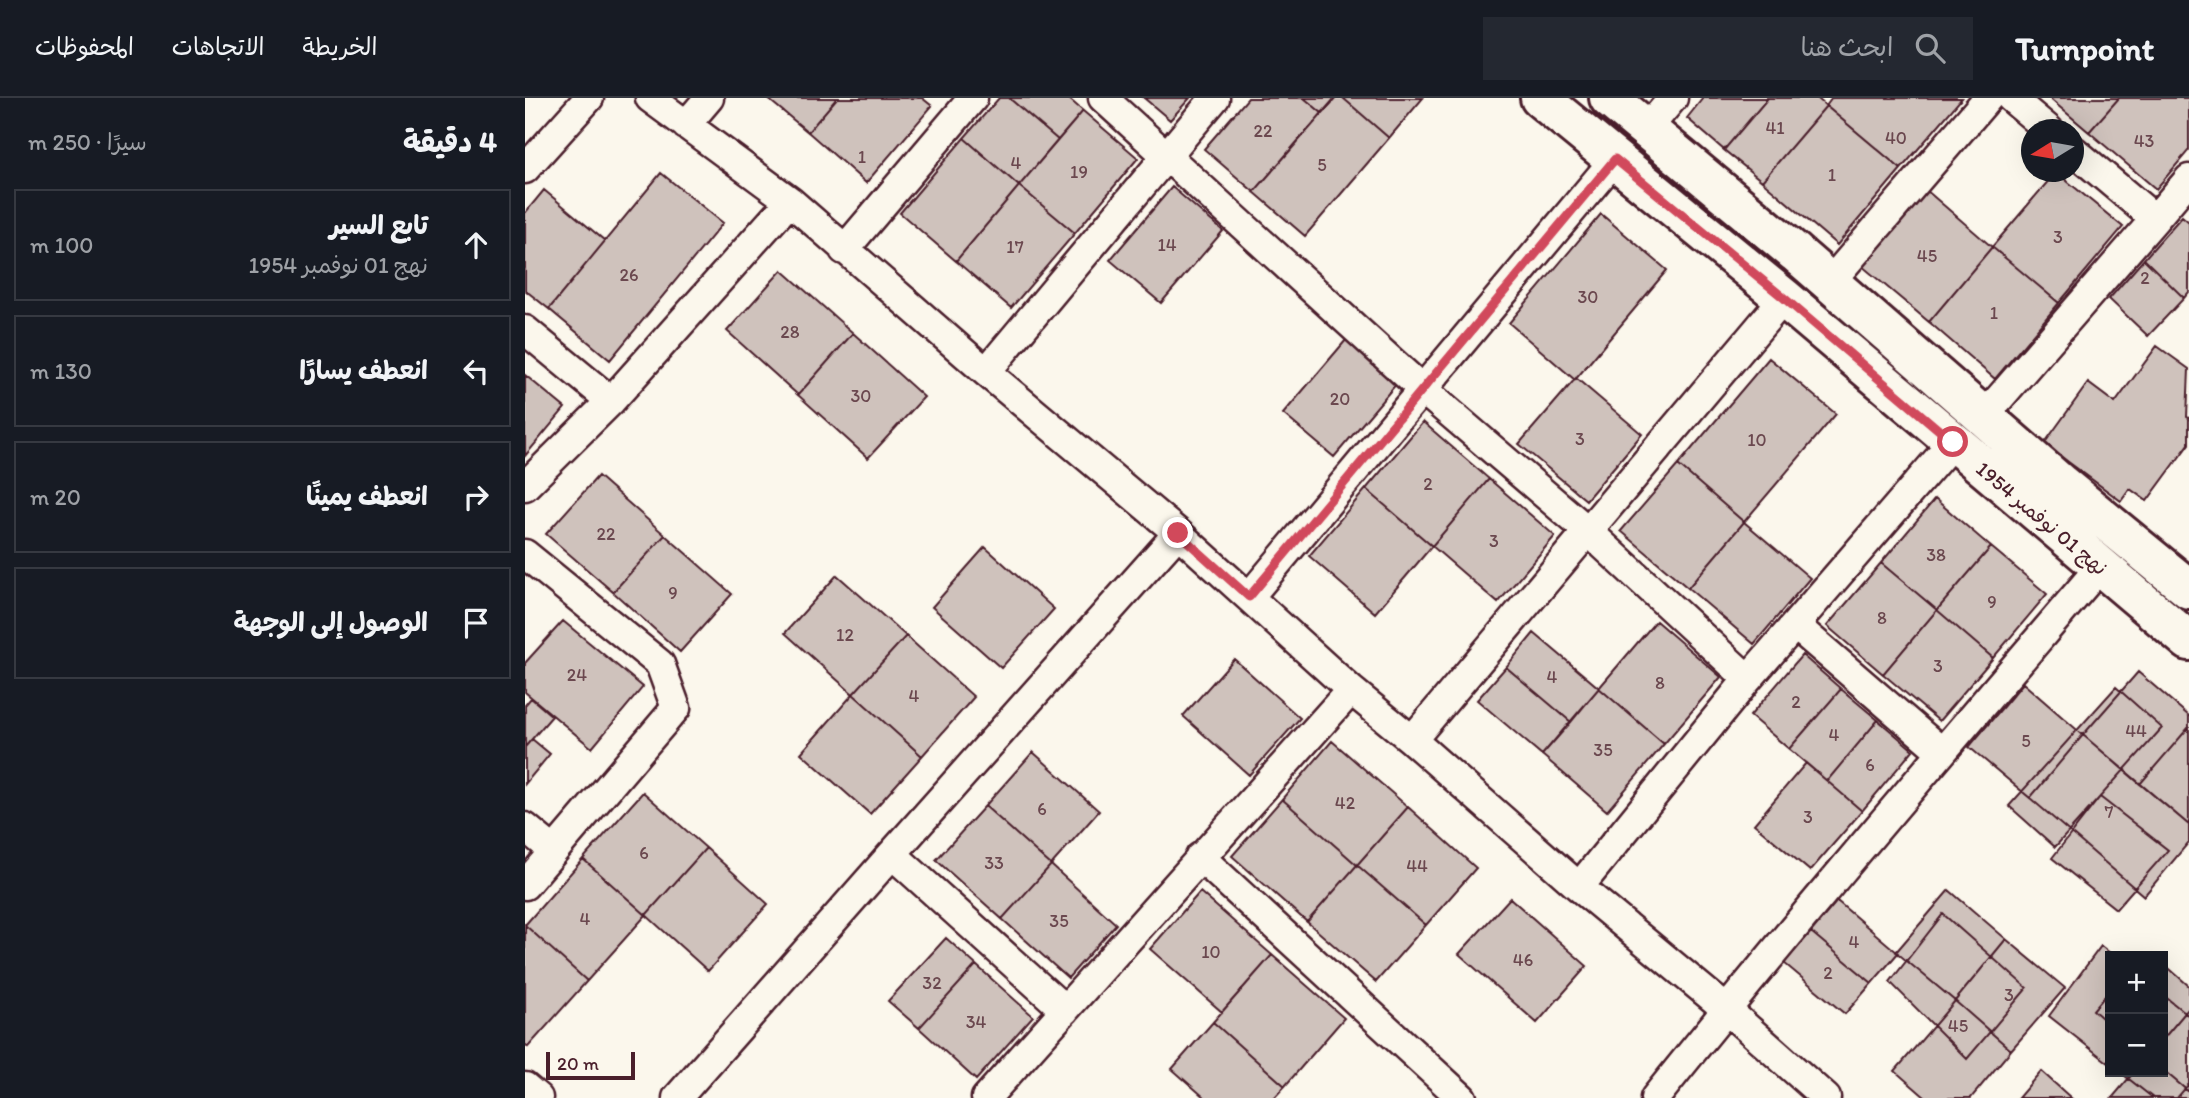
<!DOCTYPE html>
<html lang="ar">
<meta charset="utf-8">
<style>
:root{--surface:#171b24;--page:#242831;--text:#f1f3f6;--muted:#9ea1a6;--line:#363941}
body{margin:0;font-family:Itim,"Playpen Sans Arabic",sans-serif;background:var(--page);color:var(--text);direction:rtl}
.controls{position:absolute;right:21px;bottom:21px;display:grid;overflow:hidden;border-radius:0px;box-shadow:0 7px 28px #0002}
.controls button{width:63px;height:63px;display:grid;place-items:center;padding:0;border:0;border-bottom:2px solid var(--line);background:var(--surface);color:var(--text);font:35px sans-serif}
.compass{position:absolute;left:1496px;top:21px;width:63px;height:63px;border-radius:50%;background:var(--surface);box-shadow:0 7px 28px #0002;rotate:259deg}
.scale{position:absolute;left:21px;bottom:18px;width:89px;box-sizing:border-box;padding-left:7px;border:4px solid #4a1f2b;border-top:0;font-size:19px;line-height:24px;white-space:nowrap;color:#4a1f2b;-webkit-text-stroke:5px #fbf7ec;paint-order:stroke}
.stop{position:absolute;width:21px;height:21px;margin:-16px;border:5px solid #d1495b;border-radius:50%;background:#fff}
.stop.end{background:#d1495b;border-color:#fff;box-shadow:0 2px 7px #0008}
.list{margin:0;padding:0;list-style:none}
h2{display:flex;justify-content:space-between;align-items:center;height:91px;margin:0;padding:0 28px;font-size:30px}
h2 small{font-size:23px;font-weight:400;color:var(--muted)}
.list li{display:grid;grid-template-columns:46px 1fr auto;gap:21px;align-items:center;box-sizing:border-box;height:112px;margin:0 14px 14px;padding:0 14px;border:2px solid var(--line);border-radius:0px}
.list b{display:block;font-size:26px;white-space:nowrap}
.list p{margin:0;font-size:23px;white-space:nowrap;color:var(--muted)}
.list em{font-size:23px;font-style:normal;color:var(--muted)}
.icon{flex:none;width:38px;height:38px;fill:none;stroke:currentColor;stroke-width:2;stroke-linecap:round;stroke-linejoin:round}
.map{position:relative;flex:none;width:1664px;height:1000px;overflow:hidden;direction:ltr}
header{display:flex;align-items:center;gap:42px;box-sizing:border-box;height:98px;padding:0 35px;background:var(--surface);border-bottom:2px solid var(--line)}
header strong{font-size:33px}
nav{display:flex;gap:38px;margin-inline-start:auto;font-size:24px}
.search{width:490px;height:63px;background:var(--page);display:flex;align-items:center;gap:18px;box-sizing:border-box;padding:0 24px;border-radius:0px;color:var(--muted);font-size:26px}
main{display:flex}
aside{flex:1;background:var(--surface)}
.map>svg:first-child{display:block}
</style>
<header>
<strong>Turnpoint</strong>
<div class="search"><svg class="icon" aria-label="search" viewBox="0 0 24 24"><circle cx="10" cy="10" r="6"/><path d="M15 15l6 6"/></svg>ابحث هنا</div>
<nav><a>الخريطة</a><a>الاتجاهات</a><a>المحفوظات</a></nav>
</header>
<main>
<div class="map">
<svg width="1664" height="1000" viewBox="0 0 1664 1000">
<rect width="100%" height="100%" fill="#fbf7ec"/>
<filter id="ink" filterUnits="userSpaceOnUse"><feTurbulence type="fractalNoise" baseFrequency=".0143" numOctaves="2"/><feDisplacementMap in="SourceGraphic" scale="14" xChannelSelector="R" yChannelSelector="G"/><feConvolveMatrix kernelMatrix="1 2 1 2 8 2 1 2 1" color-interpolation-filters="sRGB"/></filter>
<g filter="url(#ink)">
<path fill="#cfc2bc" stroke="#4a1f2b" stroke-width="2" d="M 242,0 L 312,0 L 283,34 Z
M 312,0 L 397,0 L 407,8 L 341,85 L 283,34 Z
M 474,0 L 484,0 L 533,42 L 494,88 L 439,40 Z
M 484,0 L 543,0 L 558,13 L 533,42 Z
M 619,0 L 665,0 L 645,22 Z
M 723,0 L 779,0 L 797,15 L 729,94 L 679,51 Z
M 779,0 L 810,0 L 797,15 Z
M 811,0 L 818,0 L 864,40 L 780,138 L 729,94 Z
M 818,0 L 898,0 L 864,40 Z
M 1178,0 L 1243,0 L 1199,52 L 1162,20 Z
M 1243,0 L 1292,0 L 1301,8 L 1237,83 L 1199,52 Z
M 1307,0 L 1437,0 L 1376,71 L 1301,8 Z
M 1524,0 L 1594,0 L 1564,34 Z
M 1594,0 L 1664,0 L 1664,52 L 1631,91 L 1564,34 Z
M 1301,8 L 1376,71 L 1312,147 L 1237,83 Z
M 558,13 L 613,60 L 550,135 L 494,88 Z
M 439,40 L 494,88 L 431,163 L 375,115 Z
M 1531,74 L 1598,129 L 1534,205 L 1467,149 Z
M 136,75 L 198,125 L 85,262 L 24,211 Z
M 494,88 L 550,135 L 486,210 L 431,163 Z
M 647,89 L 698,133 L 636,205 L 585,162 Z
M 19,92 L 80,143 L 24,211 L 0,192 L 0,115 Z
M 1401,92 L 1467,149 L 1404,224 L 1337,168 Z
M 1076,116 L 1142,172 L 1050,282 L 984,225 Z
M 1657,118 L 1664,124 L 1664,194 L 1659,200 L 1619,161 Z
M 1467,149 L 1534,205 L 1470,281 L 1404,224 Z
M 1619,161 L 1659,200 L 1623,238 L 1584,201 Z
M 257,172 L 328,235 L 273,297 L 202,233 Z
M 328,235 L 399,299 L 343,360 L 273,297 Z
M 821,242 L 872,285 L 809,359 L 758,316 Z
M 1632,248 L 1664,271 L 1662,319 L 1664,320 L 1664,346 L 1622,403 L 1605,391 L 1596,403 L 1519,346 L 1563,285 L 1590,305 Z
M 1244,260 L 1311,316 L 1219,424 L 1153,367 Z
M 0,277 L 40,310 L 0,358 Z
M 1051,280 L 1117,336 L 1061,402 L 994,346 Z
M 898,324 L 964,381 L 907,448 L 841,391 Z
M 1153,367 L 1219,424 L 1163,490 L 1096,433 Z
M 73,378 L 140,437 L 88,494 L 21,436 Z
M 964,381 L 1030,438 L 973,505 L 907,448 Z
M 841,391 L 907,448 L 850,515 L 784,458 Z
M 1410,401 L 1466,449 L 1412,512 L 1356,465 Z
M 1219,424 L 1285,480 L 1229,546 L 1163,490 Z
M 140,437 L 207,496 L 155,554 L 88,494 Z
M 460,449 L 529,511 L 476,570 L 407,509 Z
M 1466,449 L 1522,496 L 1468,560 L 1412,512 Z
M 1356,465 L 1412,512 L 1358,576 L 1302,528 Z
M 312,477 L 381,538 L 328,596 L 260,535 Z
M 1412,512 L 1468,560 L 1414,623 L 1358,576 Z
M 38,523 L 118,589 L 67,650 L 0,594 L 0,565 Z
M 1131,523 L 1196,579 L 1139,646 L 1074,590 Z
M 1009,535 L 1074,590 L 1046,624 L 981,569 Z
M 381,538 L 449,599 L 397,658 L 328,596 Z
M 1277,557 L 1316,591 L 1264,651 L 1225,618 Z
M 709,561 L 775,620 L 724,677 L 658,618 Z
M 981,569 L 1046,624 L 1017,657 L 952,602 Z
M 1613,574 L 1664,618 L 1664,629 L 1615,686 L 1558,637 Z
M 1498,585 L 1558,637 L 1505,700 L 1444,649 Z
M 1591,589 L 1637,630 L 1530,749 L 1484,708 Z
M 1074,590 L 1139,646 L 1082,713 L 1017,657 Z
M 1316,591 L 1353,622 L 1302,683 L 1264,651 Z
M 328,596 L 397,658 L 345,716 L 276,655 Z
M 6,600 L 27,618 L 0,649 L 0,607 Z
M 1353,622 L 1388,652 L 1337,713 L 1302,683 Z
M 1664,629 L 1664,727 L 1615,686 Z
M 1558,637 L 1664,727 L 1664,744 L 1619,798 L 1505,700 Z
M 7,641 L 25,656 L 0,686 L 0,649 Z
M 807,643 L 883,709 L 832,767 L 757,701 Z
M 508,654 L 574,713 L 526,767 L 460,708 Z
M 1281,665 L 1337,713 L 1285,773 L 1229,726 Z
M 118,694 L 181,750 L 121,817 L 58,761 Z
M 1575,699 L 1643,752 L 1591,811 L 1527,760 Z
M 757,701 L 832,767 L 782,824 L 707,758 Z
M 460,708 L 526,767 L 477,821 L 411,762 Z
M 883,709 L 951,770 L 901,827 L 832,767 Z
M 181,750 L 243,806 L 183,873 L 121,817 Z
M 58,761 L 121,817 L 62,883 L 0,827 Z
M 526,767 L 591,826 L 543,880 L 477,821 Z
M 832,767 L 901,827 L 851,884 L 782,824 Z
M 1424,792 L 1481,841 L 1430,903 L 1371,854 Z
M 675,794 L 747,857 L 697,914 L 625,851 Z
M 985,800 L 1062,868 L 1012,925 L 934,856 Z
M 1312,803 L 1373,855 L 1347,885 L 1286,834 Z
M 1418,816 L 1502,890 L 1442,961 L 1365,884 Z
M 0,827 L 62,883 L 3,949 L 0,946 Z
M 1286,834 L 1347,885 L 1320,916 L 1259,865 Z
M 421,840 L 451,867 L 394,930 L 363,903 Z
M 1481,841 L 1540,890 L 1486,952 L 1430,903 Z
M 1576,848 L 1589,858 L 1585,858 L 1585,966 L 1524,918 Z
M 747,857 L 819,920 L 760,988 L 688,924 Z
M 1638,865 L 1664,888 L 1664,910 L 1638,941 Z
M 451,867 L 508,918 L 451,982 L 394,930 Z
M 1585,892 L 1585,927 L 1568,912 Z
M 1638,897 L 1664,918 L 1664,986 L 1652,1000 L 1628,1000 L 1595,974 L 1638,974 Z
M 1430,903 L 1486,952 L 1446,1000 L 1401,1000 L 1370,973 Z
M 1664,910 L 1664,994 L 1638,972 L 1638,941 Z
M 688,924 L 760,988 L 749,1000 L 680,1000 L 647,971 Z
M 1638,972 L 1664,994 L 1664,1000 L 1587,1000 L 1609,974 L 1638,974 Z
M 1516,973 L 1546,1000 L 1493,1000 Z"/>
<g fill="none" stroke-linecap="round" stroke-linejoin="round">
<g stroke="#4a1f2b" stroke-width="33">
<path id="minor" d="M 125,0 L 265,103 L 461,274 L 653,435 L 826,592 L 887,642 L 1054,789 L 1201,911 L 1301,1000
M 578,0 L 897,291 L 1064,434 L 1223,581
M 1486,0 L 1524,32
M 161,27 L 184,0
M 1122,31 L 1148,0
M 0,71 L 64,0
M 1630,121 L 1664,81
M 319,152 L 448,0
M 1305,184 L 1463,0
M 0,232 L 86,303
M 461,274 L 690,0
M 1459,318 L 1630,121 L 1548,52
M 0,388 L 86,303 L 265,103
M 0,456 L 135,566 L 151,610 L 29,753
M 724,499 L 1090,61
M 1270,527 L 1417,654
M 887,642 L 1259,200
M 0,729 L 29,753 L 0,787
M 367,756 L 653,435
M 675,759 L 937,1000
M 1054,789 L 1223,581 L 1428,344
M 0,989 L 13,1000
M 152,1000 L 367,756 L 540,912
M 461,1000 L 826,592
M 1130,1000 C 1274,820 1425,645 1575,469"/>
</g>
<g stroke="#4a1f2b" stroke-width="44">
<path id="secondary" d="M 1015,0 L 1259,200 L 1664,543
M 1084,0 L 1271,155 L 1536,386 L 1664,491"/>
</g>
<use href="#minor" stroke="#fbf7ec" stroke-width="28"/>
<use href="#secondary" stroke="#fbf7ec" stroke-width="38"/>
</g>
</g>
<g fill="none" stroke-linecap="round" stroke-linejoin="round" filter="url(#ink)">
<path stroke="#d1495b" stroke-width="9" d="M 653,435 L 724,499 L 1090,61 L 1259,200 L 1428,344"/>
</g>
<g text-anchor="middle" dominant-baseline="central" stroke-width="7" stroke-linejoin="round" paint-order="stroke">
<g font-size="18" fill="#6b484f">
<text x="1250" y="30">41</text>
<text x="738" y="33">22</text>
<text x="1371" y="40">40</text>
<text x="1619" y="43">43</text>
<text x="337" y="59">1</text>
<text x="491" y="65">4</text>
<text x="797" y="67">5</text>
<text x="554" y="74">19</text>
<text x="1307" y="77">1</text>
<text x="1533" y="139">3</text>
<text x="642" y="147">14</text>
<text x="490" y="149">17</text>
<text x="1402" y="158">45</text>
<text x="104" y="177">26</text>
<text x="1620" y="180">2</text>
<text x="1063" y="199">30</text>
<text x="1469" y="215">1</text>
<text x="265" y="234">28</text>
<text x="336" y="298">30</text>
<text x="815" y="301">20</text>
<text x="1055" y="341">3</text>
<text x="1232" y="342">10</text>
<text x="903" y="386">2</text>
<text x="81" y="436">22</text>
<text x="969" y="443">3</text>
<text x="1411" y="457">38</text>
<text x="148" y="495">9</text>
<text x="1467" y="504">9</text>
<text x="1357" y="520">8</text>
<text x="320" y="537">12</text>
<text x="1413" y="568">3</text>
<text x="52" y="577">24</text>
<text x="1027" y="579">4</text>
<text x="1135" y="585">8</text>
<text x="389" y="598">4</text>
<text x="1271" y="604">2</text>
<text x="1611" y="633">44</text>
<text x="1309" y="637">4</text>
<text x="1501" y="643">5</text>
<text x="1078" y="652">35</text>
<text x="1345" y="667">6</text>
<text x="820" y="705">42</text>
<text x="517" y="711">6</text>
<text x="1584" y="714">7</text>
<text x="1283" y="719">3</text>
<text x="119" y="755">6</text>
<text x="469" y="765">33</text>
<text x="892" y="768">44</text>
<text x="60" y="821">4</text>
<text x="534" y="823">35</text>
<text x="1329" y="844">4</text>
<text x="686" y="854">10</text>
<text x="998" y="862">46</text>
<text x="1303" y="875">2</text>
<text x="407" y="885">32</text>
<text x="1484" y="897">3</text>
<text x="451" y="924">34</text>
<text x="1433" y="928">45</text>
</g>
<g font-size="21" fill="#4a1f2b" stroke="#fbf7ec">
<text transform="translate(1517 420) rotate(40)">نهج 01 نوفمبر 1954</text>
</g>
</g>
</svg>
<div class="controls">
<button>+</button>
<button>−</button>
</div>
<svg class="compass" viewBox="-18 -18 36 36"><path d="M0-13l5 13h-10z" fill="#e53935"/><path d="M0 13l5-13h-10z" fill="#9ea1a6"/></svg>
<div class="scale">20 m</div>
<div class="stop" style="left:1428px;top:344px"></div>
<div class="stop end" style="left:653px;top:435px"></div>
</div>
<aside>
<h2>4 دقيقة<small>سيرًا · 250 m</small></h2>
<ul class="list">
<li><svg class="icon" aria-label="ahead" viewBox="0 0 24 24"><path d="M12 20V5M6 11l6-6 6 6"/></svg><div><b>تابع السير</b><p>نهج 01 نوفمبر 1954</p></div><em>100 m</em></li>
<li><svg class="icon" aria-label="left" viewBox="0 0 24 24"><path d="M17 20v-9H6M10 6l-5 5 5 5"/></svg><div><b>انعطف يسارًا</b></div><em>130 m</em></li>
<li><svg class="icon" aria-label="right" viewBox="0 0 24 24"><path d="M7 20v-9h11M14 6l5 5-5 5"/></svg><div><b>انعطف يمينًا</b></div><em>20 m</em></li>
<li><svg class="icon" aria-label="arrive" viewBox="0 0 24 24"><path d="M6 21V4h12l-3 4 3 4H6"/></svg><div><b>الوصول إلى الوجهة</b></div></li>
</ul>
</aside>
</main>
